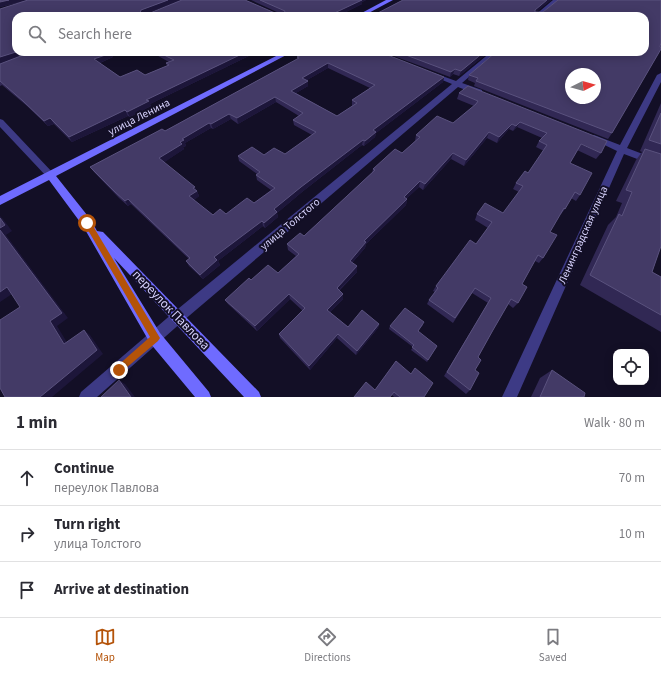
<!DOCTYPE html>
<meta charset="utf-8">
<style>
:root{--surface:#fff;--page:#f2f2f3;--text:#2b2b33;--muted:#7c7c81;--line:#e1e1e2;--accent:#b45309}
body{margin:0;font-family:"Source Sans 3",sans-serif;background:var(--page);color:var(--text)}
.controls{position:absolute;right:12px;bottom:12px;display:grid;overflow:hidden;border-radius:8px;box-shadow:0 2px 10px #0003}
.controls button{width:36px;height:36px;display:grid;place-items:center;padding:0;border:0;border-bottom:1px solid var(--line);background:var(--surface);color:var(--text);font:20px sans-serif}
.compass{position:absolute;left:565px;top:68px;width:36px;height:36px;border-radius:50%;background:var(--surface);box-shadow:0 2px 10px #0003;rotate:85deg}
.stop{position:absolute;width:12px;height:12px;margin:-9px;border:3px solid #b45309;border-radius:50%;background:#fff}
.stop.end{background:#b45309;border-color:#fff;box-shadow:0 1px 4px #0008}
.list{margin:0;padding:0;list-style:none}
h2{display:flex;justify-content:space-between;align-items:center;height:52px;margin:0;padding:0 16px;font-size:17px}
h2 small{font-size:13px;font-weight:400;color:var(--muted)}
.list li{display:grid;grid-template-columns:26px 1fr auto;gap:12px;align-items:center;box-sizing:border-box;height:56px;padding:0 16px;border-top:1px solid var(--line)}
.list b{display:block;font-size:15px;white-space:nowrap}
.list p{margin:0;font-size:13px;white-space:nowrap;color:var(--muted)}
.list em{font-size:13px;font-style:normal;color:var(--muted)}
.icon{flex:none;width:22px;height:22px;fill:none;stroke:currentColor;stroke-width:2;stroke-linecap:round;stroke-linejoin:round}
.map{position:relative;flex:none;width:661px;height:397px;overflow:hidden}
.search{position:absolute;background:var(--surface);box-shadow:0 2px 10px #0003;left:12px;right:12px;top:12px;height:44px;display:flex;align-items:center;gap:10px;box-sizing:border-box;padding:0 14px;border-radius:12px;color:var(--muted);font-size:15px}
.sheet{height:220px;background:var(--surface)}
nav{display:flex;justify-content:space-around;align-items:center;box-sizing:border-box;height:56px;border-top:1px solid var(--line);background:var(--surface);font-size:11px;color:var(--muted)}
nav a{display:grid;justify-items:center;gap:2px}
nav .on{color:var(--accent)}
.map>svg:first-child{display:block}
</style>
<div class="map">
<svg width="661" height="397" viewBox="0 0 661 397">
<rect width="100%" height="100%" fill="#130f26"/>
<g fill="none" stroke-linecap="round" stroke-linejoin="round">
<path fill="#3d3a85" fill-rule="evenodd" d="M 553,0 L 559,0 L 540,16 L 534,16 Z
M 491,52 L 498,52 L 462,83 L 482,90 L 482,94 L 476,94 L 458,87 L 183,321 L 97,397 L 79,397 L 81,392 L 173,313 L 452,84 L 430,75 L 430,73 L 434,73 L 456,81 Z
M 661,73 L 661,82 L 627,148 L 661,161 L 661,168 L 624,154 L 517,397 L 502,397 L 617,151 L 590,138 L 594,135 L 620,145 L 657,75 Z
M 0,119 L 3,120 L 53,173 L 55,175 L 53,177 L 47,177 L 0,127 Z"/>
<path fill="#6f6bff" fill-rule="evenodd" d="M 386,0 L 393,0 L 363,16 L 356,16 Z
M 284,52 L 292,52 L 56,176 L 91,220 L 97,231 L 103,232 L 259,392 L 261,397 L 244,397 L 114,258 L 160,333 L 209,392 L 211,397 L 195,397 L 150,343 L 83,226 L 49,180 L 0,205 L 0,196 Z"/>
</g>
<path fill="#312854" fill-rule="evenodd" d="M 0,0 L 181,0 L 147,13 L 150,13 L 182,0 L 245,0 L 275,13 L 279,13 L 251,0 L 366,0 L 362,2 L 362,4 L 338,16 L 16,16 L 16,52 L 116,52 L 111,54 L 113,57 L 100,63 L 120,77 L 137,70 L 145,75 L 167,66 L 166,63 L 169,62 L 151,52 L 257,52 L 150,104 L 151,106 L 130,117 L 128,116 L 72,142 L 54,124 L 48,126 L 27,106 L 2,85 L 0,86 L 0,64 L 16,58 L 0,64 L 0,9 L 26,1 L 0,7 Z
M 403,0 L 551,0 L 536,12 L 543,12 L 558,0 L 661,0 L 661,42 L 660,47 L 661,47 L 661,49 L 612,133 L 608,139 L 474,86 L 475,83 L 468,80 L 469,75 L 496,52 L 645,52 L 645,16 L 372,16 ZM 571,74 L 595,74 L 595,98 L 571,98 Z
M 383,52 L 489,52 L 459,76 L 453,74 L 450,77 Z
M 297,57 L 444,77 L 443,82 L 376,133 L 375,137 L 364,146 L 362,145 L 302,192 L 277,213 L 278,217 L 265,228 L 263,226 L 218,261 L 220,265 L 203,279 L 189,266 L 186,261 L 189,259 L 131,204 L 128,206 L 119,198 L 94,172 L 90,167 L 165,131 L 297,59 ZM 328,68 L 370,88 L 352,100 L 352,106 L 337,116 L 296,93 L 308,86 L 308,81 L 307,80 ZM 276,102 L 299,116 L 293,120 L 294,125 L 312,135 L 285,154 L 238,156 L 239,161 L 257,174 L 256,175 L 257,180 L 271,190 L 254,203 L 226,214 L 213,215 L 194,200 L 199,196 L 197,191 L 164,162 L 184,149 L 183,147 L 186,146 L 185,143 L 211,128 L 213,129 L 231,119 L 238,124 Z
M 459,93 L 601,153 L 596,159 L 577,150 L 570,163 L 580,195 L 576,201 L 571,198 L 565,209 L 561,214 L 560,214 L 550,232 L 543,258 L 539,263 L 535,261 L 522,284 L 518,303 L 513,308 L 508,304 L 493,330 L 478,357 L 470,390 L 466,394 L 444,376 L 488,303 L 472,293 L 453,323 L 427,304 L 429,300 L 435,292 L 433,291 L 436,286 L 476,244 L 488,228 L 475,220 L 477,214 L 503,213 L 519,192 L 513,189 L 516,183 L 528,173 L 544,151 L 536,147 L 539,141 L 542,138 L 517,127 L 513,131 L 509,129 L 497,143 L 487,138 L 464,166 L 451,159 L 423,190 L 419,187 L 406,199 L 407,199 L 406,205 L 366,244 L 365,248 L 352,263 L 357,272 L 339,291 L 343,299 L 330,312 L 348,327 L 379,324 L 378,328 L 356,355 L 337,338 L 310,370 L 280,338 L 279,334 L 303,311 L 290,299 L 257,331 L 228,304 L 225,300 L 251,280 L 278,273 L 296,256 L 288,250 L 287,244 L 304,236 L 372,173 L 373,169 L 402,153 L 415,141 L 416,135 L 453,123 L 474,106 L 457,99 Z
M 661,103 L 661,246 L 652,272 L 661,277 L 661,332 L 580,285 L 608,225 L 616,217 L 622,203 L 616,201 L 636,160 L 642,152 L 640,151 Z
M 423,325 L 418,331 L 437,346 L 427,362 L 411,350 L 413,347 L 389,329 L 390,326 Z
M 396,361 L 424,397 L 394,397 L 392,395 L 375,390 Z
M 552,370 L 584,397 L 531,397 L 540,378 Z"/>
<path fill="#1d163a" d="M 9,0 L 28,0 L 0,7 L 0,2 Z
M 168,0 L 181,0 L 142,15 L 140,13 L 141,10 Z
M 360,0 L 366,0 L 362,2 L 362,4 L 338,16 L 328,16 Z
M 547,0 L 551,0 L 533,15 L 535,10 Z
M 16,52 L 33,52 L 0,64 L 0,57 Z
M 108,52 L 116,52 L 111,54 L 113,57 L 97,64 L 94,59 Z
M 246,52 L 257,52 L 150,104 L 151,106 L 130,117 L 127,112 L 146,100 Z
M 484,52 L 489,52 L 459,76 L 461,71 Z
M 328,63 L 328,68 L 302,83 L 302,78 Z
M 455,69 L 453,74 L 450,77 L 451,72 Z
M 444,77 L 443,82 L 376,133 L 375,137 L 364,146 L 365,141 L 373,130 Z
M 308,81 L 308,86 L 291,96 L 291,91 Z
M 275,97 L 276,102 L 238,124 L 237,118 Z
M 125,110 L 128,116 L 72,142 L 69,137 Z
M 229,114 L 231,119 L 213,129 L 211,124 Z
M 50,118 L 54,124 L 48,126 L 44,121 Z
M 520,122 L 517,127 L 513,131 L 516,126 Z
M 209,123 L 211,128 L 185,143 L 186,146 L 183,147 L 184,149 L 162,164 L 159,158 L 180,142 L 182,139 Z
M 512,124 L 509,129 L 497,143 L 499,137 Z
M 489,132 L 487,138 L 464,166 L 466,160 Z
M 363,140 L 362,145 L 302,192 L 277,213 L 278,217 L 265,228 L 264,223 L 274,209 L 301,187 Z
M 453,153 L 451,159 L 423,190 L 425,184 Z
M 420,181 L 419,187 L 402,203 L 404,197 Z
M 195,187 L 199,196 L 192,202 L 189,196 L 193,188 Z
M 128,199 L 131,204 L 128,206 L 125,201 Z
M 407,199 L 406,205 L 366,244 L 365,248 L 349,266 L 350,261 L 364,241 Z
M 0,216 L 3,219 L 12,231 L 6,235 L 68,318 L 57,326 L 71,349 L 64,344 L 50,321 L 0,230 Z
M 262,221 L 263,226 L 218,261 L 220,265 L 203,279 L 200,275 L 214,257 Z
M 357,266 L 357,272 L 336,293 L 337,288 Z
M 7,287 L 15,292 L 0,302 L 0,292 Z
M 289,294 L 290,299 L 257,331 L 255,326 Z
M 343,294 L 343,299 L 328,314 L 327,310 Z
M 379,324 L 378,328 L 356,355 L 357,351 Z
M 84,330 L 90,335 L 103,354 L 52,397 L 40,397 Z
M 338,334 L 337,338 L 310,370 L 309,366 Z
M 119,380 L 125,384 L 135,397 L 131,397 Z"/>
<path fill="#433a66" stroke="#5a527e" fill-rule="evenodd" d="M 0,0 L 9,0 L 0,2 Z
M 28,0 L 168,0 L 141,10 L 140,13 L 150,13 L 182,0 L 245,0 L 275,13 L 284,13 L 285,11 L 260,0 L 362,0 L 328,16 L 16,16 L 16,52 L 0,57 L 0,9 Z
M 403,0 L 547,0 L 535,10 L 535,12 L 543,12 L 558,0 L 661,0 L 661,42 L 660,47 L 661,47 L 661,49 L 612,133 L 476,81 L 478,78 L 469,75 L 496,52 L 645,52 L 645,16 L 372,16 ZM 571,74 L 595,74 L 595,98 L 571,98 Z
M 31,52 L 110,52 L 111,53 L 94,59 L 120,77 L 137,70 L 145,75 L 169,65 L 166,63 L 174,60 L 158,52 L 246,52 L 146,100 L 149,101 L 127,112 L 125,110 L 69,137 L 50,118 L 44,121 L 23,101 L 0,81 L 0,64 Z
M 307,52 L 380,52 L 444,77 L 373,130 L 376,132 L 365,141 L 363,140 L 301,187 L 274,209 L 277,212 L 264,223 L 262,221 L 214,257 L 217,260 L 200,275 L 186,261 L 190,258 L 128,199 L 125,201 L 115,192 L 90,167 L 162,129 L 165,131 L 299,58 L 297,57 ZM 328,63 L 375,85 L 352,100 L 357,103 L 337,116 L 291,91 L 308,81 L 302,78 ZM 275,97 L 303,113 L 293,120 L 316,132 L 285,154 L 274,148 L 264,155 L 252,147 L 238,156 L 260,172 L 256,175 L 275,188 L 254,203 L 247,198 L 226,214 L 220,209 L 213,215 L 189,196 L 197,191 L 193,188 L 195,187 L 159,158 L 182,144 L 180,142 L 184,140 L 182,139 L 209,123 L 211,124 L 229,114 L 237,118 Z
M 398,52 L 484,52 L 461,71 L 455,69 L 451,72 Z
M 468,86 L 607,141 L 601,153 L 581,144 L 570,163 L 592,173 L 580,195 L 575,192 L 565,209 L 564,208 L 550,232 L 557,235 L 543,258 L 538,255 L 522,284 L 527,287 L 518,303 L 511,299 L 493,330 L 478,357 L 481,360 L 475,370 L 479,373 L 470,390 L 447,372 L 491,298 L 475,288 L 455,318 L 429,300 L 438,288 L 436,286 L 470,240 L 476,244 L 492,222 L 477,214 L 485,203 L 503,213 L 523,186 L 516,183 L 525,171 L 528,173 L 547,145 L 539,141 L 547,133 L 520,122 L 516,126 L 512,124 L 499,137 L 489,132 L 466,160 L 453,153 L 425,184 L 420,181 L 404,197 L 407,199 L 364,241 L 366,242 L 350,261 L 357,266 L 337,288 L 343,294 L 327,310 L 348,327 L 362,310 L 379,324 L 357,351 L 338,334 L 309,366 L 279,334 L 305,308 L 289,294 L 255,326 L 225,300 L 249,278 L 251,280 L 268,265 L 278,273 L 299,254 L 287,244 L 300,233 L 304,236 L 375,170 L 373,169 L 395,149 L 402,153 L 420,137 L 416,135 L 437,116 L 453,123 L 476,104 L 478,101 L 459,93 Z
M 661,113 L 661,144 L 649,140 Z
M 645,149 L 661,154 L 661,246 L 652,272 L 661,277 L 661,315 L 590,275 L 619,214 L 622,216 L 632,192 L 626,190 Z
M 0,218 L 5,225 L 0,228 Z
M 0,230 L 62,313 L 50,321 L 64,344 L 84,330 L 97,350 L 40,397 L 5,397 L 0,388 L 0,320 L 20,307 L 7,287 L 0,292 Z
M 405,308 L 424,322 L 418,331 L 437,346 L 428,360 L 412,347 L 414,345 L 390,326 Z
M 396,361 L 411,374 L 415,368 L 433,383 L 424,397 L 400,397 L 394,392 L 390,397 L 354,397 L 366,382 L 375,390 Z
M 552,370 L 585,393 L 584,397 L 540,397 Z
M 119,380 L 131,397 L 101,397 Z"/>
<path fill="#b45309" d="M 87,220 L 90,221 L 160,338 L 158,341 L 119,374 L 116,373 L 116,367 L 150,337 L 85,225 L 84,223 Z"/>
<g text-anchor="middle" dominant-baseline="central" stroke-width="4" stroke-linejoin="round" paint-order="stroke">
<g font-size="11" fill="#d9d4ff" stroke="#130f26">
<text transform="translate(139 117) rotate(-27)">улица Ленина</text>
<text transform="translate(290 224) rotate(-40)">улица Толстого</text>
<text transform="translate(583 235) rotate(-66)">Ленинградская улица</text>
</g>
<g font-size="13" fill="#d9d4ff" stroke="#130f26">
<text transform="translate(171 310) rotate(46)">переулок Павлова</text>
</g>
</g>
</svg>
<div class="controls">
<button><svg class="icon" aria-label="locate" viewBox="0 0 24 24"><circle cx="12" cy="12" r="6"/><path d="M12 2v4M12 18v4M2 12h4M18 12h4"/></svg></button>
</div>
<svg class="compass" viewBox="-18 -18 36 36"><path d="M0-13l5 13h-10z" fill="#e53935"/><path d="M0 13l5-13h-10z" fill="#7c7c81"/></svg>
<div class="stop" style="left:87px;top:223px"></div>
<div class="stop end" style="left:119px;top:370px"></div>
<div class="search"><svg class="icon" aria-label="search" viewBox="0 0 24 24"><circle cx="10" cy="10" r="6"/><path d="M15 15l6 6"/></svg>Search here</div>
</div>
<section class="sheet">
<h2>1 min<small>Walk · 80 m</small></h2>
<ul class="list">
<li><svg class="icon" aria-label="ahead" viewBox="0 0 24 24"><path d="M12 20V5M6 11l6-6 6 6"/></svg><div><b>Continue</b><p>переулок Павлова</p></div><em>70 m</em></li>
<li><svg class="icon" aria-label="right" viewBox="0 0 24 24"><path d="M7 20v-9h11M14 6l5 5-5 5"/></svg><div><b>Turn right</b><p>улица Толстого</p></div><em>10 m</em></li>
<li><svg class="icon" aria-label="arrive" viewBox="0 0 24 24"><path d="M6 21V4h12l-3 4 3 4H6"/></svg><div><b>Arrive at destination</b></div></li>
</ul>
</section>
<nav>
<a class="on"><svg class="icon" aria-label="map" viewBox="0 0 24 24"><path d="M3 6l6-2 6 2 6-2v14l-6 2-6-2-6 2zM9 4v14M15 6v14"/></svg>Map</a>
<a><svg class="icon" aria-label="directions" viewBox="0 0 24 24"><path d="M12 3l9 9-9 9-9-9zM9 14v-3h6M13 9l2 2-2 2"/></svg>Directions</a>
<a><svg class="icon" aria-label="saved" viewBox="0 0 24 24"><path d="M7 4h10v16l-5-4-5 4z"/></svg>Saved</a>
</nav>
